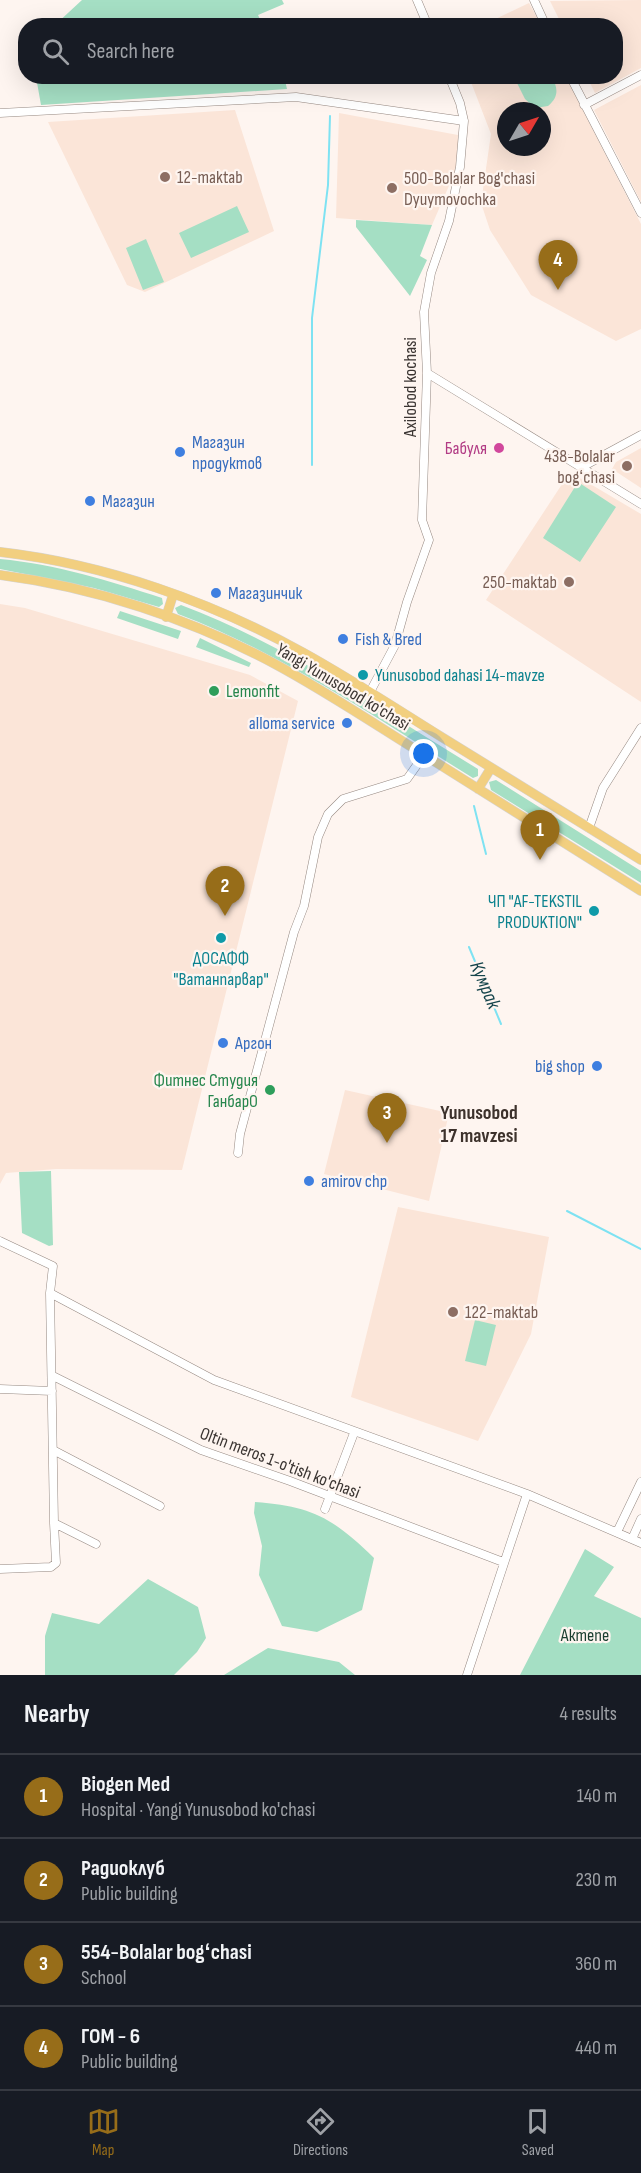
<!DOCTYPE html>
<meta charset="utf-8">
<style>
:root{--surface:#171b24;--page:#242831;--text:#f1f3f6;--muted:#9ea1a6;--line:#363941;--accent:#976d19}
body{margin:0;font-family:"Sofia Sans Condensed",sans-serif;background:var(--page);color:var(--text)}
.compass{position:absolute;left:497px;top:102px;width:54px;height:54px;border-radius:50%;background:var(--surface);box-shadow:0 6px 24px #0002;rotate:51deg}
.you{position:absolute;left:424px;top:754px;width:21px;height:21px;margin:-15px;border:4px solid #fff;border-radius:50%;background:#1a73e8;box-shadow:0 0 0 9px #1a73e833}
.badge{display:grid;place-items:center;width:39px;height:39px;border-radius:50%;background:var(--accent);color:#fff;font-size:20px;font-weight:700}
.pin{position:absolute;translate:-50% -50px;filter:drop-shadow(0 2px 3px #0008)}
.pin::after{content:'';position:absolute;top:32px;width:21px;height:18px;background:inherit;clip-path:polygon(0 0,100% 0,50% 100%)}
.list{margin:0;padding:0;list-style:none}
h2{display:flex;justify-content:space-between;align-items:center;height:78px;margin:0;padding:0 24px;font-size:26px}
h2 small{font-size:20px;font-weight:400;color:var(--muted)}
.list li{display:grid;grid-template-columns:39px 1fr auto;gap:18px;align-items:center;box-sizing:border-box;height:84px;padding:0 24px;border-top:2px solid var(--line)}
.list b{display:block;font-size:22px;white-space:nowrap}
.list p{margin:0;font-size:20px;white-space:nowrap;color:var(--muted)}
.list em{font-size:20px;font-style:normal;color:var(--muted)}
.icon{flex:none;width:33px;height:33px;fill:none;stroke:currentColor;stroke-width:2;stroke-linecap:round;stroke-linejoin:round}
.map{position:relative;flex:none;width:641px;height:1675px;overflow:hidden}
.search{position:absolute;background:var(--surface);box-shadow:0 6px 24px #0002;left:18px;right:18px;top:18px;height:66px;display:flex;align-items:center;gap:15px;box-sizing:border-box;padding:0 21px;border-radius:24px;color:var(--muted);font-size:22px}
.sheet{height:414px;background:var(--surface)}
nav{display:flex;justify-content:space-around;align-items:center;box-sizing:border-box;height:84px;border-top:2px solid var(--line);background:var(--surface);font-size:16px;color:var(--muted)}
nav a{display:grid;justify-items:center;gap:3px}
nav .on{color:var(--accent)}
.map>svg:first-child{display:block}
</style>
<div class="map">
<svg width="641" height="1675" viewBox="0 0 641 1675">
<rect width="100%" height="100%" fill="#fef5f0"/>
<path fill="#fbe5d8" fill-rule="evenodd" d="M 641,0 L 641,68 L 595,93 L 587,77 L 616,76 L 616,26 L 562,25 L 550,1 Z
M 529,3 L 541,25 L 481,26 Z
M 469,77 L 566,77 L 641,224 L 641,329 L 616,341 L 531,295 L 490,230 L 481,203 L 491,134 ZM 506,111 L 542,111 L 542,147 L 506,147 Z
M 641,85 L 641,202 L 594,110 Z
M 235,110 L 274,231 L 145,292 L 127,285 L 48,122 Z
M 339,113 L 458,135 L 461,158 L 432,225 L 336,218 Z
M 641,448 L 641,488 L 612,469 L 616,462 Z
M 570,472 L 641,514 L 641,702 L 486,600 Z
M 0,604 L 25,608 L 250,675 L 298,701 L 182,1170 L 56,1169 L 6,1173 L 0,1184 Z
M 345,1090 L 449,1113 L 429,1201 L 324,1174 Z
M 398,1207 L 549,1237 L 531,1334 L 478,1441 L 351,1397 Z"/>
<path fill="#a5dfc4" d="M 82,0 L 282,0 L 284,4 L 258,15 L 263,25 L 55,25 Z
M 284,76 L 287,89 L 41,105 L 36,77 Z
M 514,77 L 552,77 C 558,88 559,97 548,106 L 535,108 L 525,99 Z
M 237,206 L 249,232 L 191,258 L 179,233 Z
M 356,220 L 432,225 L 420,256 L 427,260 L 410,296 L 356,227 Z
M 146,239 L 164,282 L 143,290 L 126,248 Z
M 578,482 L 616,507 L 580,562 L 543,538 Z
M 0,559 C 55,564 110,581 162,598 L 163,604 L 159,607 L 94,588 L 0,569 Z
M 181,605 C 287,645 381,710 478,769 L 478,776 L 473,778 C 377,719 284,654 178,614 L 175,608 Z
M 120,611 L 181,631 L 178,639 L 117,618 Z
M 200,638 L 251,663 L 249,667 L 196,647 Z
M 496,780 L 641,871 L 641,883 L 491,790 L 489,782 Z
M 51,1171 L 53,1245 L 49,1246 L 22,1233 L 19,1172 Z
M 475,1320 L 496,1325 L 486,1366 L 465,1361 Z
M 255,1502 C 312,1506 333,1518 374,1558 L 362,1610 L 317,1632 L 282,1626 L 259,1575 L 262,1546 L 254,1513 Z
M 585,1549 L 614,1567 L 594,1596 L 641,1618 L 641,1675 L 520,1675 Z
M 148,1579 L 198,1607 L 206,1638 L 197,1652 L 174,1675 L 45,1675 L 45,1636 L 52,1613 L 99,1624 Z
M 268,1648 L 339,1662 L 355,1675 L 224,1675 Z"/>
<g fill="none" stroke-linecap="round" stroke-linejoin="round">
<path stroke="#7ee2f2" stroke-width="2" d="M 312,465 L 312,318 L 328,185 L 330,116
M 474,806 L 486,854
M 469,947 L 501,1024
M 567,1211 L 641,1249"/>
<g stroke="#968982" stroke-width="9">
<path id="minor" d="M 417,0 L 428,26
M 534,0 L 546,26
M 570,76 L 641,213
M 584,105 L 641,75
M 0,113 L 296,97 L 464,121
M 427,373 L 641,504
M 582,467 L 641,435
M 370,692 L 395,645 L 407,602 L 429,540 L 422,520 L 427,373 L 424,312 L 431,273 L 449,221 L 460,167 L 464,121 L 460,103 L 449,76
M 589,828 L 603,788 L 641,728
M 238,1153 L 240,1134 L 294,932 L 304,906 L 318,837 L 328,814 L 343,799 L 407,779 L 424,755
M 0,1241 L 53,1266 L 50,1293 L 214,1380 L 527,1494 L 641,1543
M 50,1293 L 54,1523 L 96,1544
M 53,1376 L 201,1450 L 290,1481 L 503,1562
M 0,1389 L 52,1391
M 53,1450 L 160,1506
M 325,1509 L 354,1433
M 617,1532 L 641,1482
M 632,1539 L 641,1519
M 0,1569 L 51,1567 L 56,1563 L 54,1523
M 467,1675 L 527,1494"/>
</g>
<g stroke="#d4d3d2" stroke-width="10">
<path id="major" d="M 0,552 C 105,564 212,602 304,653 C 351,679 395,708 440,736 C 507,777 574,819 641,860
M 0,575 C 94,587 191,619 275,664 C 327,692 376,725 426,756 C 497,801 569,846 641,891
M 166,617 L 173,595
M 478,789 L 491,768"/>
</g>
<use href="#minor" stroke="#fff" stroke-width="8"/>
<use href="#major" stroke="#f2cf80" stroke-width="9"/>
</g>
<g fill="#8d6e63" stroke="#fef5f0" stroke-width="2">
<circle cx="165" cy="177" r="6"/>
<circle cx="392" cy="188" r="6"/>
<circle cx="627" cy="466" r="6"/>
<circle cx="569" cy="582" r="6"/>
<circle cx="453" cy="1312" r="6"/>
</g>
<circle fill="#d1479c" stroke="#fef5f0" stroke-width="2" cx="499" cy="448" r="6"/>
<g fill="#3f7fe0" stroke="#fef5f0" stroke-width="2">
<circle cx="180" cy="452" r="6"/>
<circle cx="90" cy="501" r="6"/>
<circle cx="216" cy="593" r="6"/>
<circle cx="343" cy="639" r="6"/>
<circle cx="347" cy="723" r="6"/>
<circle cx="223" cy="1043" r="6"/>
<circle cx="597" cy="1066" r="6"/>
<circle cx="309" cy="1181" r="6"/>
</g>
<g fill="#0f9aa8" stroke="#fef5f0" stroke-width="2">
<circle cx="363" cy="675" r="6"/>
<circle cx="594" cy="911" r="6"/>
<circle cx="221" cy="938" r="6"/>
</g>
<g fill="#2e9e5b" stroke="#fef5f0" stroke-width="2">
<circle cx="214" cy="691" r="6"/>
<circle cx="270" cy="1090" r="6"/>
</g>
<g text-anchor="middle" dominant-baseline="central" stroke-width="4.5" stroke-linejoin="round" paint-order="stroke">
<g font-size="18" fill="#785e54" stroke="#fef5f0" text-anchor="start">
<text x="177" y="177">12-maktab</text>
<text x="404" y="178">500-Bolalar Bog'chasi<tspan x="404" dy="21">Dyuymovochka</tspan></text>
<text x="615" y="456" text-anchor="end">438-Bolalar<tspan x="615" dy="21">bogʻchasi</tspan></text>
<text x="557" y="582" text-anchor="end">250-maktab</text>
<text x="465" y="1312">122-maktab</text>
</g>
<g font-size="18" fill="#3b3532" stroke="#fef5f0">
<text transform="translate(410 387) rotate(-90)">Axilobod kochasi</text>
<text transform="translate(343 687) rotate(31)">Yangi Yunusobod ko'chasi</text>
<text transform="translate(280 1463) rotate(21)">Oltin meros 1-o'tish ko'chasi</text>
</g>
<g font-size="18" fill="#366cbe" stroke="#fef5f0" text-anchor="start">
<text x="192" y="442">Магазин<tspan x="192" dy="21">продуктов</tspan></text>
<text x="102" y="501">Магазин</text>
<text x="228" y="593">Магазинчик</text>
<text x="355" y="639">Fish &amp; Bred</text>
<text x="335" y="723" text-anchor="end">alloma service</text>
<text x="235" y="1043">Аргон</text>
<text x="585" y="1066" text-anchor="end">big shop</text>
<text x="321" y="1181">amirov chp</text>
</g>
<g font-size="18" fill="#b23c85" stroke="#fef5f0" text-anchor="end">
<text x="487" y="448">Бабуля</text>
</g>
<g font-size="18" fill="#0d838f" stroke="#fef5f0" text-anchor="start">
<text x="375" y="675">Yunusobod dahasi 14-mavze</text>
<text x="582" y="901" text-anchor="end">ЧП "AF-TEKSTIL<tspan x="582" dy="21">PRODUKTION"</tspan></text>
<text x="221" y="958" text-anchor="middle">ДОСАФФ<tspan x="221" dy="21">"Ватанпарвар"</tspan></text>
</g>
<g font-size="18" fill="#27864d" stroke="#fef5f0" text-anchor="start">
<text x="226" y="691">Lemonfit</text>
<text x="258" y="1080" text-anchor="end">Фитнес Студия<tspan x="258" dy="21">ГанбарО</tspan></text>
</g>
<g font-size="18" fill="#1b3f30" stroke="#fef5f0">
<text x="585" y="1635">Актепе</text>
</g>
<g font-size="20" font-style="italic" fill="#15444b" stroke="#fef5f0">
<text transform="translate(485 985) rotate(67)">Кумрак</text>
</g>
<g font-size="20" font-weight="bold" fill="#3d322c" stroke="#fef5f0">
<text x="479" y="1113">Yunusobod<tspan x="479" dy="23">17 mavzesi</tspan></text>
</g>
</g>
</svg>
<svg class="compass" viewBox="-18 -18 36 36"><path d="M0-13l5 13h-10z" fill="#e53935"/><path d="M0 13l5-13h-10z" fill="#9ea1a6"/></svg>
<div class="you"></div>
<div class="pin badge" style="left:540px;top:860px">1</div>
<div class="pin badge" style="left:225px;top:916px">2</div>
<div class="pin badge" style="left:387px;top:1143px">3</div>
<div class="pin badge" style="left:558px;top:290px">4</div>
<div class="search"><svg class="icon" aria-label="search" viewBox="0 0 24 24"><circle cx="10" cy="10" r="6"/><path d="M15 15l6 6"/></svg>Search here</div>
</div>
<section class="sheet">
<h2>Nearby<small>4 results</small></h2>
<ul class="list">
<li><span class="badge">1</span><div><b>Biogen Med</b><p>Hospital · Yangi Yunusobod ko'chasi</p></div><em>140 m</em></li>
<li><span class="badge">2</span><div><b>Радиоклуб</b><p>Public building</p></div><em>230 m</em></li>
<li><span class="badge">3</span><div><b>554-Bolalar bogʻchasi</b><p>School</p></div><em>360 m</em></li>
<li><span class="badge">4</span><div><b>ГОМ - 6</b><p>Public building</p></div><em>440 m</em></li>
</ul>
</section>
<nav>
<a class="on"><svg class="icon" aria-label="map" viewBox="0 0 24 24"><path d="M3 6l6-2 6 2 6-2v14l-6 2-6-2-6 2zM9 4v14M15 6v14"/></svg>Map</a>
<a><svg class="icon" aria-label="directions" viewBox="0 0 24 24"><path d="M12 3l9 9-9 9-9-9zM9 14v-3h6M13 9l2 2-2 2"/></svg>Directions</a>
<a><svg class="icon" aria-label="saved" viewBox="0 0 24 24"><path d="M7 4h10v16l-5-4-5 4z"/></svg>Saved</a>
</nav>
